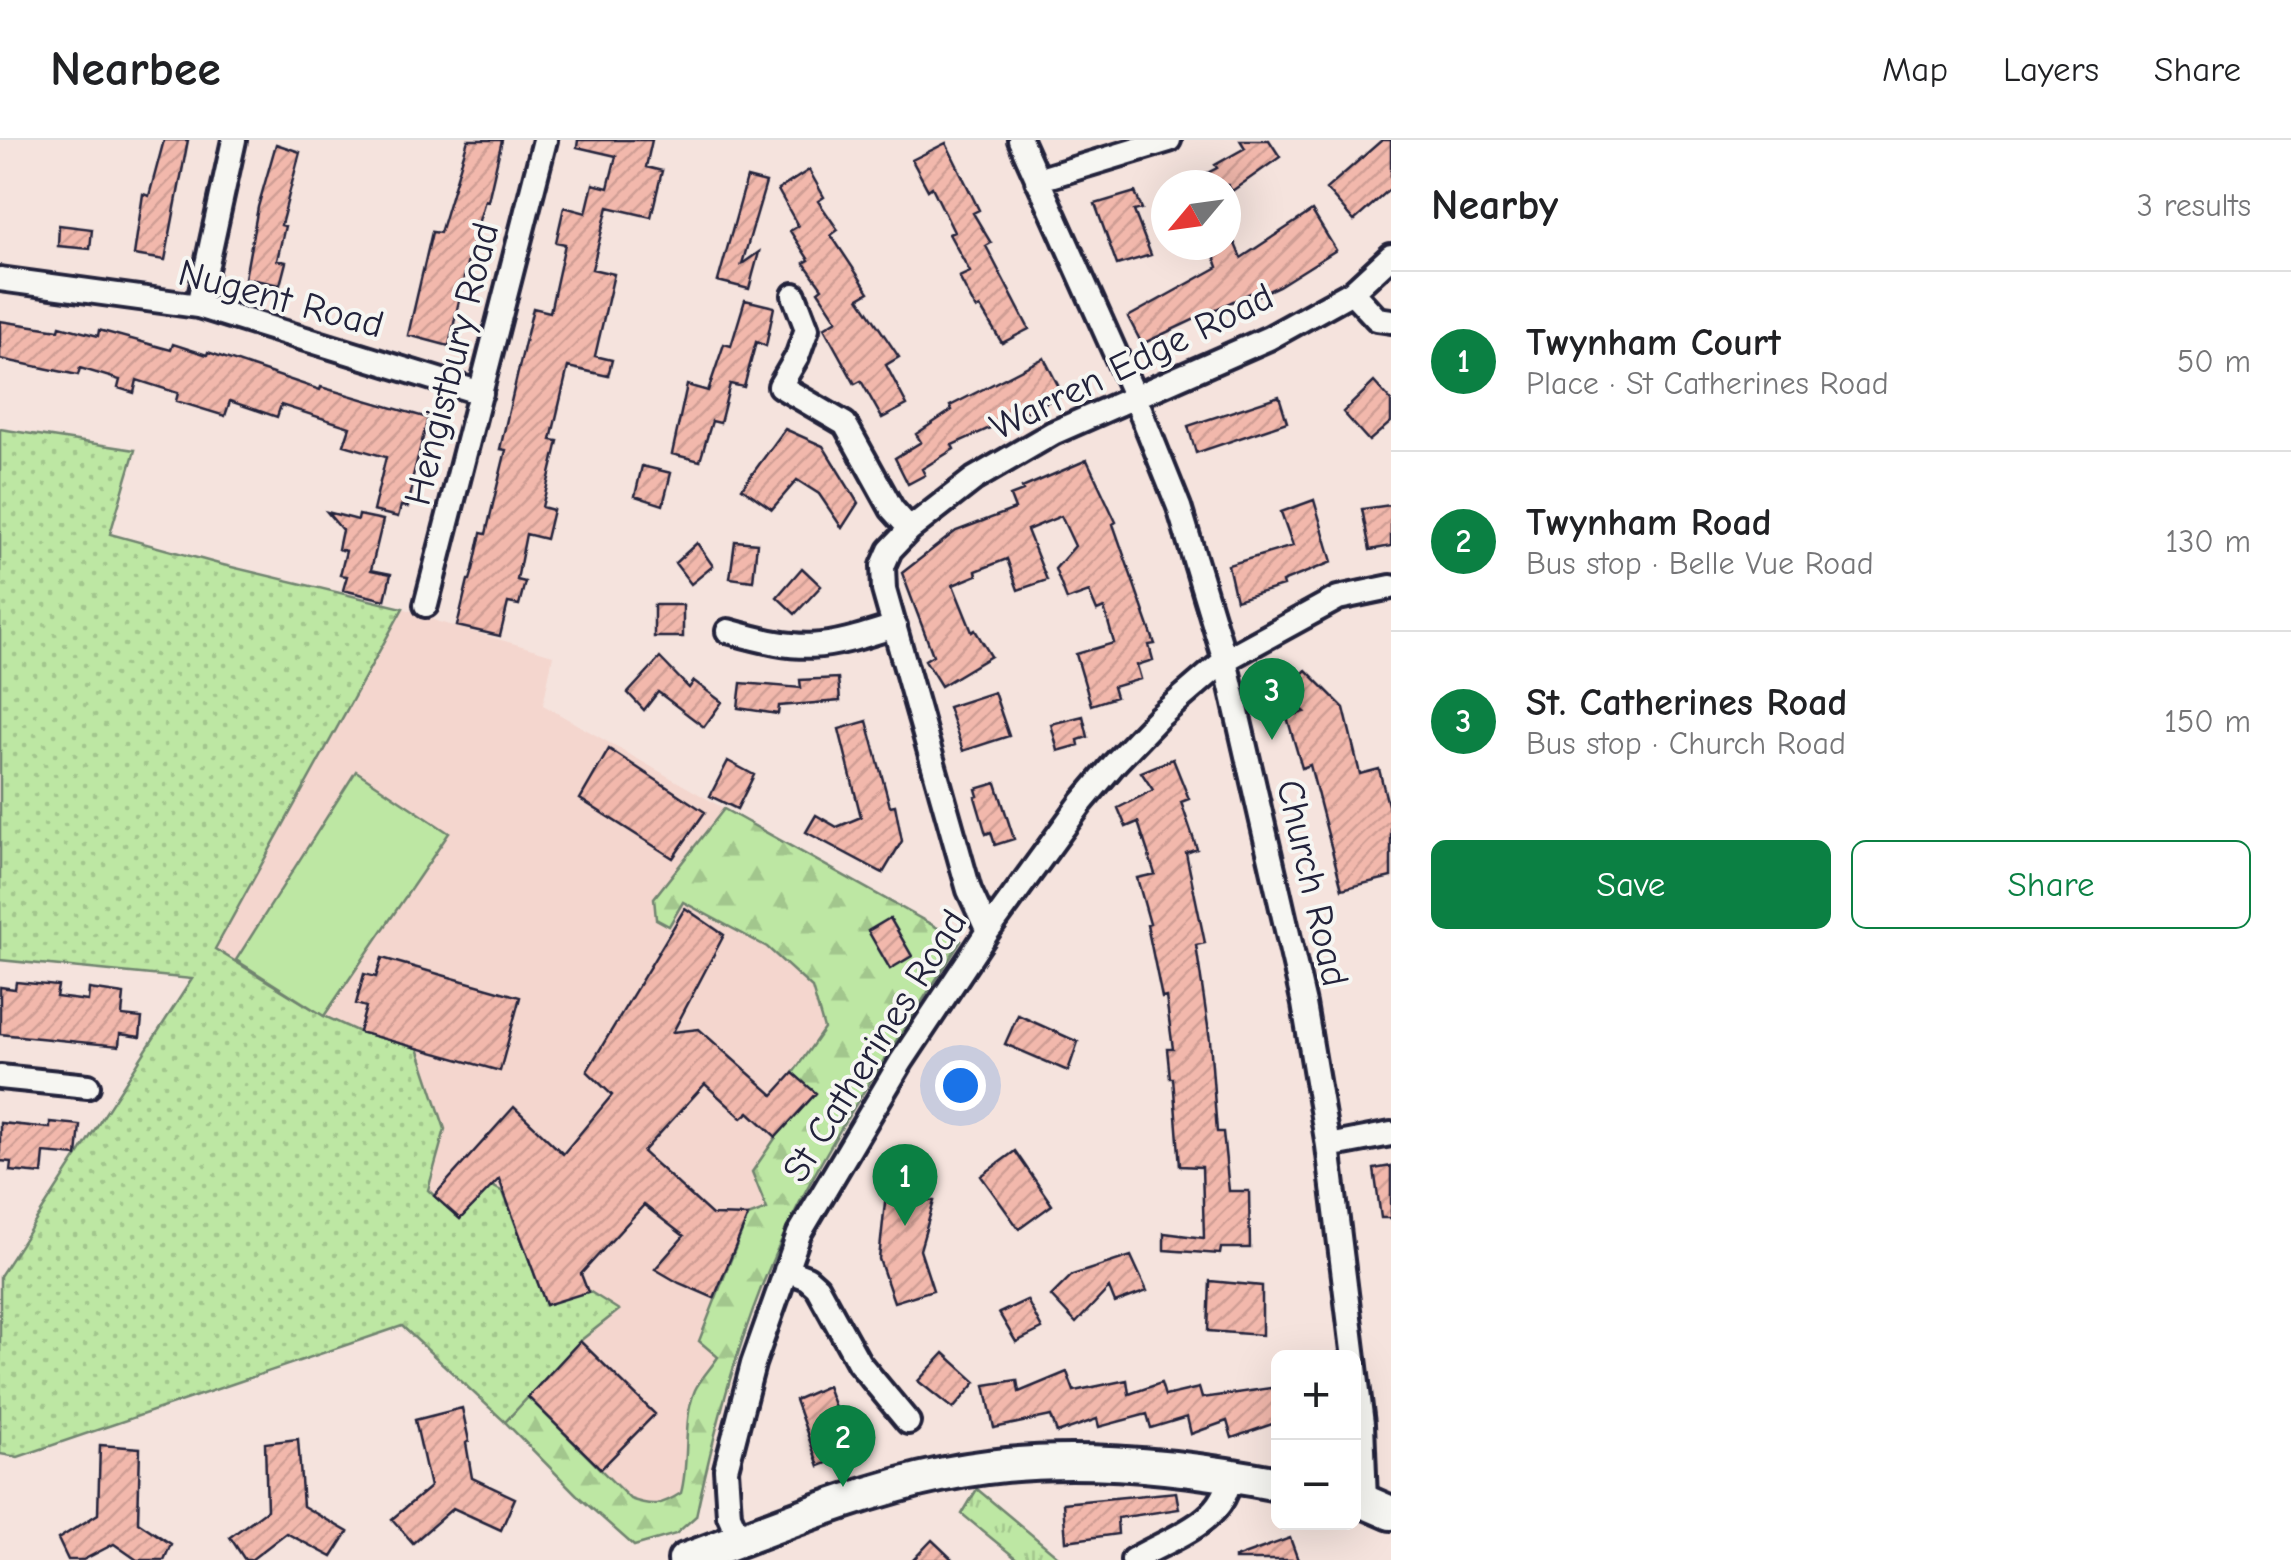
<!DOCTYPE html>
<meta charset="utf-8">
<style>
:root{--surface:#fff;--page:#f2f2f2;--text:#202124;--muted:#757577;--line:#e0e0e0;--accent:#0b8043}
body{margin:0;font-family:"Comic Neue",sans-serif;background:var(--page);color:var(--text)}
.controls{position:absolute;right:30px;bottom:30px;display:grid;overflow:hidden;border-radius:15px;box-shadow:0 10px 40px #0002}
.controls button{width:90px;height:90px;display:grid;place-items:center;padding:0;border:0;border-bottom:2px solid var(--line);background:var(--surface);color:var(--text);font:50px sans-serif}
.compass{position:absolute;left:1151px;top:30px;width:90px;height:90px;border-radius:50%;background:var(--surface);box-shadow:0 10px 40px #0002;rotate:241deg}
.you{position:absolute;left:960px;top:945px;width:35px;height:35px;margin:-25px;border:8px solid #fff;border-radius:50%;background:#1a73e8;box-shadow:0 0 0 15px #1a73e833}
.badge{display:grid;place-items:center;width:65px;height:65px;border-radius:50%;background:var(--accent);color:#fff;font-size:32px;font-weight:700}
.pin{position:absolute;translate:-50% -82px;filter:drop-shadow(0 2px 5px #0008)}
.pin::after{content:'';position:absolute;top:52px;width:35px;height:30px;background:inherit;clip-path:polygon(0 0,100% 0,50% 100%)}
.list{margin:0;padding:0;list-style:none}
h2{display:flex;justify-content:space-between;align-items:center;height:130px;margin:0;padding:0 40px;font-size:42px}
h2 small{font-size:32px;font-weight:400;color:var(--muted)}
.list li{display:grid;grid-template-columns:65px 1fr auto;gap:30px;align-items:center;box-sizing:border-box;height:180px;padding:0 40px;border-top:2px solid var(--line)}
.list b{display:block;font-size:38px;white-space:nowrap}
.list p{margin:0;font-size:32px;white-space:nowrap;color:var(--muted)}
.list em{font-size:32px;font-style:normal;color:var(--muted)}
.actions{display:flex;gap:20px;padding:30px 40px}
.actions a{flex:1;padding:22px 0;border:2px solid var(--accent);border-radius:15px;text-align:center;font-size:35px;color:var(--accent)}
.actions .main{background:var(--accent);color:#fff}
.map{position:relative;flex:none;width:1391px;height:1420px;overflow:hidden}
header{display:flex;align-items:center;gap:60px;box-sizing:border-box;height:140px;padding:0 50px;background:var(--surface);border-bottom:2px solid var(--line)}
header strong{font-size:48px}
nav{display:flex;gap:55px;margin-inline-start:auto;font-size:35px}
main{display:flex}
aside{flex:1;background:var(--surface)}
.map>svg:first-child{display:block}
</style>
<header>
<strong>Nearbee</strong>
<nav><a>Map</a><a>Layers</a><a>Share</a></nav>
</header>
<main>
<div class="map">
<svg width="1391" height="1420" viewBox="0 0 1391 1420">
<defs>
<pattern id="grass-tufts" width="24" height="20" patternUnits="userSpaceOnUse" patternTransform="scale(2.5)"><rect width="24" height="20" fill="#bde7a3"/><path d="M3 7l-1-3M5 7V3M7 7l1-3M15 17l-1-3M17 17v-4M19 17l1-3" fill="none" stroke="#a2c68d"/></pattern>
<pattern id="forest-firs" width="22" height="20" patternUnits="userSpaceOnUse" patternTransform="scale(2.5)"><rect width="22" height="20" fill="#bde7a3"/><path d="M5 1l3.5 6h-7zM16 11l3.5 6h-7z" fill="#a2c68d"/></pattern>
<pattern id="park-dots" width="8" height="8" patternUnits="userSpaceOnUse" patternTransform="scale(2.5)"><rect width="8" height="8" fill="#bde7a3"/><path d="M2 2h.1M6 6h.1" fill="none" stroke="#a2c68d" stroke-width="1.8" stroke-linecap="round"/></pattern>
<pattern id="building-hatch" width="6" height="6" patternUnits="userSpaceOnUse" patternTransform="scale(2.5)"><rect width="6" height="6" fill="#f2b8ac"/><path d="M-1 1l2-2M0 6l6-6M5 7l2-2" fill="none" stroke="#cf9e95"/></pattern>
</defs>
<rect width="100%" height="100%" fill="#f5e3dd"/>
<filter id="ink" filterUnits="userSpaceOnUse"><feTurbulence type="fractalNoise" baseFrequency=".01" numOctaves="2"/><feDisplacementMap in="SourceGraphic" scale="20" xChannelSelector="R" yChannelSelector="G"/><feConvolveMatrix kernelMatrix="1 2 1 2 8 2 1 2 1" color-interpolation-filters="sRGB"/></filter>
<g filter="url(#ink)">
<path fill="#f4d6ce" d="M 0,289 L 135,310 L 110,394 L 219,424 L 403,468 L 439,482 L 553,515 L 543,565 L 865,749 L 914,876 L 842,988 L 786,1089 L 740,1208 L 696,1376 L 676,1394 L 634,1406 L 402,1186 L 18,1317 L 0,1314 L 0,1136 L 192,839 L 0,820 Z"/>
<path fill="url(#grass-tufts)" stroke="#70846f" stroke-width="2.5" d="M 977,1349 L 1062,1420 L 1018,1420 L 962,1374 Z"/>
<path fill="url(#forest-firs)" stroke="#70846f" stroke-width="2.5" d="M 724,669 L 961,801 C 902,894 836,986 788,1086 C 744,1177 717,1278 696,1376 L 676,1394 L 634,1406 L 579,1357 L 505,1282 L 528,1257 L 630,1359 C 652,1367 661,1366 681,1353 C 690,1320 682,1281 695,1250 C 700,1239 711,1228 718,1217 L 699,1201 L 748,1076 L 767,1069 L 752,1032 L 776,997 L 815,954 L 793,933 L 824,889 L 812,848 L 767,807 L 683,762 L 669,786 L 656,779 L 654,758 Z"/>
<path fill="url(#park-dots)" stroke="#70846f" stroke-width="2.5" d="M 0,289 L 135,310 L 110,394 L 219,424 L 403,468 L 215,809 L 324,876 L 359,892 L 418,908 L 445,989 L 428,1050 L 460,1079 L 492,1046 L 503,1052 L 546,1164 L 589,1151 L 619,1170 L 580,1201 L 505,1282 L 402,1186 L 18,1317 L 0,1314 L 0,1136 L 192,839 L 0,820 Z"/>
<path fill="#bde7a3" stroke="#70846f" stroke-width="2.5" d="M 356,631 L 449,693 L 324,876 L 236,820 Z"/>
<path fill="url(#building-hatch)" stroke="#22223b" stroke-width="2.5" d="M 164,0 L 188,0 L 165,120 L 134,115 L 143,54 L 149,56 Z
M 468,0 L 502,0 L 488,61 L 485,60 L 469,115 L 449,206 L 408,195 L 432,92 L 440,93 Z
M 578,0 L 652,0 L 646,27 L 662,31 L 651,77 L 608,67 L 592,129 L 614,134 L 595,216 L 612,220 L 608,236 L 568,227 L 551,300 L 558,301 L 542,367 L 553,370 L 546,399 L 526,394 L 517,440 L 525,442 L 519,465 L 508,463 L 500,496 L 457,486 L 468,440 L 470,440 L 473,430 L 481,393 L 486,394 L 496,351 L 506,310 L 500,309 L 533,168 L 550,172 L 565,104 L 556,102 L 564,67 L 586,73 L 593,44 L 608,48 L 616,16 L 577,7 Z
M 1240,0 L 1269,0 L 1280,17 L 1232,51 L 1228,45 L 1183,45 L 1217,28 L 1215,25 L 1245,8 Z
M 1382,0 L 1391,0 L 1391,48 L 1354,81 L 1326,49 Z
M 946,3 L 979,70 L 973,73 L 991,103 L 986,106 L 1029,189 L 1002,203 L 980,167 L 976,169 L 959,137 L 970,132 L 949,94 L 954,92 L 932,47 L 928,50 L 912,20 Z
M 276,4 L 300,12 L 281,85 L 285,86 L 277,120 L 286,122 L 280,145 L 245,138 L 258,67 Z
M 809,30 L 824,57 L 818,61 L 838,90 L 831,95 L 869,152 L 859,158 L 899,217 L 886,225 L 907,265 L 882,278 L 861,241 L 855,244 L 824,188 L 837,180 L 818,151 L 822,148 L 804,123 L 809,120 L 790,91 L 798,86 L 778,50 Z
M 747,38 L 766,43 L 742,124 L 759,112 L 749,149 L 718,141 Z
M 1135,52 L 1142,69 L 1134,71 L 1151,115 L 1117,125 L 1095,64 Z
M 1312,71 L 1336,110 L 1279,146 L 1253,158 L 1250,153 L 1142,204 L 1128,177 L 1218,127 L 1211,107 L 1226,105 L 1226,101 L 1233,99 L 1241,118 Z
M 59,85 L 92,89 L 90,109 L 58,106 Z
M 745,160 L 774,167 L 766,206 L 756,202 L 744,247 L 730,244 L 720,283 L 712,281 L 700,321 L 672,314 L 687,245 L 708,251 L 724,204 L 731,206 Z
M 0,181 L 59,190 L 60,186 L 98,196 L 99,190 L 171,210 L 173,204 L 207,215 L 208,212 L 320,250 L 321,247 L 428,278 L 412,340 L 414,340 L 408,367 L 401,366 L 398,377 L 373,371 L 386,317 L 344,305 L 350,287 L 281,265 L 277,277 L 230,261 L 225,276 L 176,261 L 178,253 L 137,240 L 134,253 L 118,248 L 120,240 L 80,228 L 78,235 L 0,219 Z
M 1044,218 L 1063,255 L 952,305 L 954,309 L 922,329 L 925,335 L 908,344 L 895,318 L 921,302 L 916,294 L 952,270 L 950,266 Z
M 1374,242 L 1391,261 L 1391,282 L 1369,301 L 1343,272 Z
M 1279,256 L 1287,282 L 1196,313 L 1188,286 Z
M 785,289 L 823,306 L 858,363 L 842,388 L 819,354 L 797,340 L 772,369 L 742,348 Z
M 1087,320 L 1116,382 L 1113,384 L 1155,504 L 1149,505 L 1153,520 L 1137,525 L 1141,539 L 1113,547 L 1116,557 L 1091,565 L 1076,514 L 1114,503 L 1104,468 L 1097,471 L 1089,452 L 1067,460 L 1055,429 L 1075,406 L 1061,376 L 1027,390 L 1047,440 L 1018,450 L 1007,419 L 976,431 L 977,435 L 953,445 L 972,492 L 975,490 L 991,516 L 941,546 L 925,520 L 933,515 L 902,433 L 956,391 L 1015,369 L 1010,356 L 1023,351 L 1022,348 Z
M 642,326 L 671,333 L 663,365 L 635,356 Z
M 1314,360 L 1332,422 L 1282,442 L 1283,446 L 1236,460 L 1228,425 L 1293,406 L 1281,372 Z
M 1391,365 L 1391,406 L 1370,410 L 1362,369 Z
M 327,372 L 358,380 L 359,375 L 383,380 L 371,430 L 391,434 L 385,460 L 343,450 L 347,436 L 340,435 L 346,411 L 338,409 L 342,390 Z
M 735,401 L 757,403 L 753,441 L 730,438 Z
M 697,403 L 713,426 L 691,444 L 675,423 Z
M 802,428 L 821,446 L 795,474 L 777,457 Z
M 654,465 L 683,465 L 683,497 L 654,497 Z
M 660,518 L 689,548 L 694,541 L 722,562 L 704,587 L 658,552 L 644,570 L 628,553 Z
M 1306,530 L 1344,568 L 1360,634 L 1379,629 L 1391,677 L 1391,737 L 1342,749 L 1310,625 L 1302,628 L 1287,577 L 1305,572 L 1283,553 Z
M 838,538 L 840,561 L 779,566 L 778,574 L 738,568 L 741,543 L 801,548 L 800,540 Z
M 994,552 L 1009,596 L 963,611 L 948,567 Z
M 1083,576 L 1088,597 L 1078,600 L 1079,605 L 1058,611 L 1051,584 Z
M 867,581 L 890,666 L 895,665 L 902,701 L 883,733 L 806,692 L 816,675 L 837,687 L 861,677 L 839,589 Z
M 609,609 L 705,672 L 673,718 L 580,659 Z
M 1173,619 L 1189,659 L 1181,662 L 1197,709 L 1186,713 L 1205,803 L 1196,805 L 1210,900 L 1217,992 L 1223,992 L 1229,1051 L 1249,1051 L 1250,1108 L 1221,1108 L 1220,1114 L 1164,1110 L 1164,1093 L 1204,1098 L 1202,1027 L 1180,1026 L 1173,938 L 1170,938 L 1167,909 L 1173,909 L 1166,857 L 1162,858 L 1147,785 L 1150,784 L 1137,738 L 1155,734 L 1138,682 L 1126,687 L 1118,668 L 1153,650 L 1141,632 Z
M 728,621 L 754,635 L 737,669 L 710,656 Z
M 996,643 L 1014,699 L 995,705 L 991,692 L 986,694 L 975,657 L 978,656 L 976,649 Z
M 685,768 L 724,795 L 673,892 L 699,889 L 773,955 L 793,933 L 816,953 L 776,997 L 749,972 L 742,978 L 705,944 L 643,1012 L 712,1075 L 748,1076 L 714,1158 L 679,1143 L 655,1129 L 684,1096 L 644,1065 L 581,1134 L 588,1152 L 546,1165 L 499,1039 L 460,1079 L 434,1056 L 514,967 L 563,1014 L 612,955 L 587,931 Z
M 890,778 L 912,816 L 890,829 L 868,791 Z
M 382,818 L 520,857 L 500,931 L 359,892 L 366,867 L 356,864 L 364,834 L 376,837 Z
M 16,842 L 58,846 L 56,857 L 88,861 L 89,849 L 124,854 L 122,876 L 142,878 L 140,897 L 120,894 L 119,906 L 0,894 L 0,847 L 15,849 Z
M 1018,875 L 1078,902 L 1068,931 L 1005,904 Z
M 968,924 L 985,942 L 967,965 L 947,943 Z
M 50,982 L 80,985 L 77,1016 L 44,1013 L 42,1034 L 10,1031 L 11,1022 L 0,1021 L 0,983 L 50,988 Z
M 1015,1011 L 1052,1065 L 1019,1089 L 981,1036 Z
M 1391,1026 L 1391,1078 L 1381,1078 L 1374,1029 Z
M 886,1053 L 934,1061 L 920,1110 L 933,1150 L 894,1162 L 879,1119 Z
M 1131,1116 L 1147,1151 L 1115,1163 L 1109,1148 L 1076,1183 L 1051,1156 L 1072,1135 Z
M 1210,1141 L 1262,1146 L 1262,1195 L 1208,1191 Z
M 1027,1160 L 1042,1189 L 1016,1202 L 999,1173 Z
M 580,1201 L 655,1274 L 601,1329 L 528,1257 Z
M 944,1213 L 976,1242 L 953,1269 L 918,1241 Z
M 1067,1232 L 1074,1251 L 1127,1240 L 1129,1254 L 1161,1243 L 1165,1256 L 1199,1248 L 1202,1258 L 1278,1247 L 1278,1282 L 1232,1298 L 1227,1281 L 1191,1294 L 1187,1277 L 1151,1288 L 1147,1274 L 1099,1287 L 1097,1279 L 1057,1293 L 1051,1276 L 994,1288 L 985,1245 L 1017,1240 L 1019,1252 Z
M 827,1246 L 852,1313 L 819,1326 L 795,1260 Z
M 462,1268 L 469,1301 L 466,1303 L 472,1338 L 515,1358 L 501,1390 L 453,1368 L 413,1403 L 392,1379 L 430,1347 L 415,1280 Z
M 298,1299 L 303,1366 L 348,1392 L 332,1417 L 286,1393 L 251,1420 L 245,1420 L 230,1397 L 267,1370 L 265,1303 Z
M 100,1305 L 140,1308 L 138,1382 L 171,1404 L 164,1420 L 137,1420 L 114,1404 L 83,1420 L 68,1420 L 58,1399 L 98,1374 Z
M 1176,1352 L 1179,1369 L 1117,1378 L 1118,1394 L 1066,1401 L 1063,1363 Z
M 1290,1398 L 1298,1420 L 1235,1420 L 1235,1418 Z
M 932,1400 L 953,1420 L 913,1420 Z"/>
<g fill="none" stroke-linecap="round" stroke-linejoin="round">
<g stroke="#22223b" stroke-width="30">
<path id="street" d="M 1020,0 L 1134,255 L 1179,367 L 1225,520 L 1304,864 L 1328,1006 L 1362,1284 L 1365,1360
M 1037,40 L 1169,0
M 0,139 L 198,166 L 481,253
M 1352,152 L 1377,179 L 1391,181
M 794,155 L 807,189 L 797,217 L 780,246 L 845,284 L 892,369 L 910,389
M 198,166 L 234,0
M 426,465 L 545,0
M 728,491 C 805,513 820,510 895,486
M 988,791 L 969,750 L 884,450 L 883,426 L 890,410 L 910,389 L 974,339 L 1053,293 L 1269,198 L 1352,152 L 1391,116
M 0,937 L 88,946
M 1328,1006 L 1391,994
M 786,1130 L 807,1138 L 817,1147 L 859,1223 L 908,1282
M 740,1400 L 729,1375 L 726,1329 L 753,1224 L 799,1094 L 901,922 L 988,791 L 1082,662 L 1115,623 L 1159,577 L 1225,520 L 1338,458 L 1391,447
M 1133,1420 C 1170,1398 1226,1383 1230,1335"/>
</g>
<g stroke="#22223b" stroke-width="40">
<path id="secondary" d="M 1354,1357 L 1391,1373
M 685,1420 C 770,1389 856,1352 945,1334 C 1050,1312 1174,1324 1278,1344"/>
</g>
<use href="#street" stroke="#f6f6f2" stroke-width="22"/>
<use href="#secondary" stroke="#f6f6f2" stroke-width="32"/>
</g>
</g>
<g text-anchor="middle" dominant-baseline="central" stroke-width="8" stroke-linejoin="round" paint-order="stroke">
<g font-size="38" fill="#22223b" stroke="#f6f6f2">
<text transform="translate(281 159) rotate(15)">Nugent Road</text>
<text transform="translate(1132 222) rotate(-26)">Warren Edge Road</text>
<text transform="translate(452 224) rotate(-76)">Hengistbury Road</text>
<text transform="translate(1312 743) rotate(77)">Church Road</text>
<text transform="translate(875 906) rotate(-58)">St Catherines Road</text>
</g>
</g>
</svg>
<div class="controls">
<button>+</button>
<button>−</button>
</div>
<svg class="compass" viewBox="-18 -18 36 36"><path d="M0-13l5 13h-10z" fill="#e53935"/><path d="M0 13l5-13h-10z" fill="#757577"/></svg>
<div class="you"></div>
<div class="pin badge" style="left:905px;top:1086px">1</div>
<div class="pin badge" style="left:843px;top:1347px">2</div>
<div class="pin badge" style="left:1272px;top:600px">3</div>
</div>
<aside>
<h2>Nearby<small>3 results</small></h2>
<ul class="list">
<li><span class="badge">1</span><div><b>Twynham Court</b><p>Place · St Catherines Road</p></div><em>50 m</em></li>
<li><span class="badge">2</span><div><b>Twynham Road</b><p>Bus stop · Belle Vue Road</p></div><em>130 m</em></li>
<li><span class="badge">3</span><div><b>St. Catherines Road</b><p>Bus stop · Church Road</p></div><em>150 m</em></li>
</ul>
<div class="actions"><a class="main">Save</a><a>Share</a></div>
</aside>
</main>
